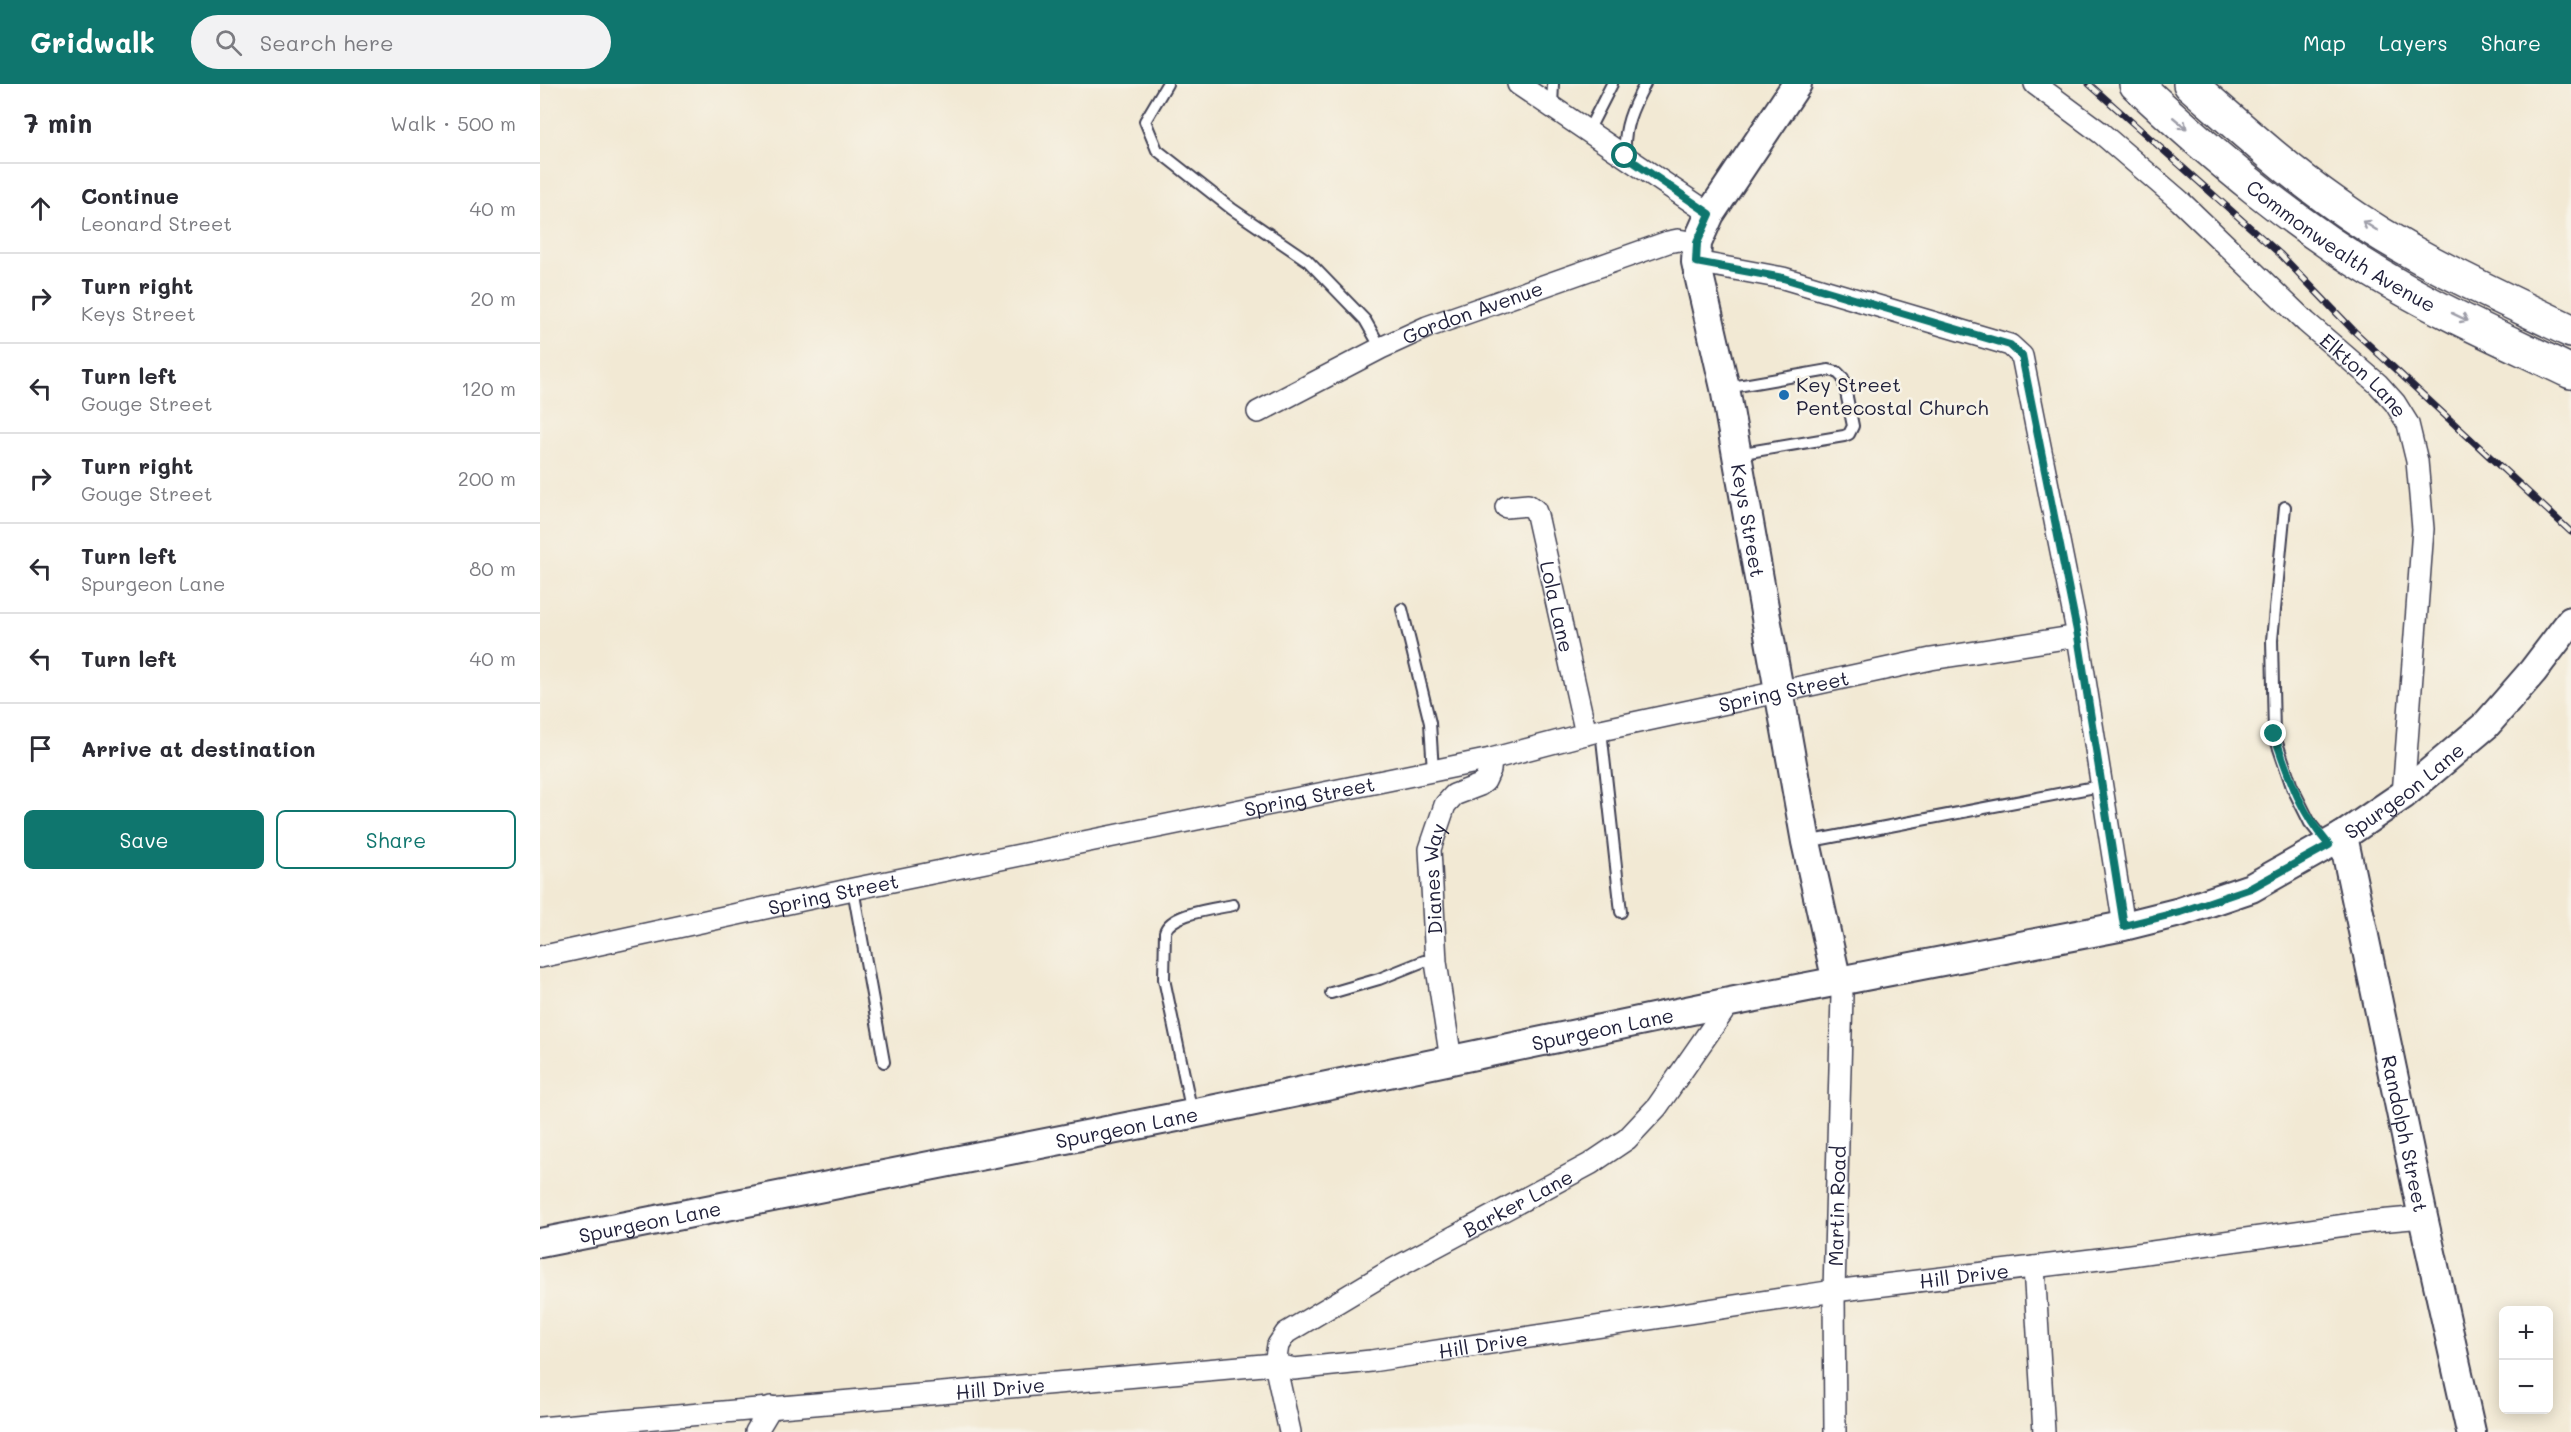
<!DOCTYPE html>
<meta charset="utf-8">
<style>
:root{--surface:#fff;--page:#f2f2f3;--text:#2b2b33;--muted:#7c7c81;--line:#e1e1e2;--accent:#0f766e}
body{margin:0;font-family:Mali,sans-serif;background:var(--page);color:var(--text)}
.controls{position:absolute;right:18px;bottom:18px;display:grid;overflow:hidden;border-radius:9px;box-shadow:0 3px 15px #0003}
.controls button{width:54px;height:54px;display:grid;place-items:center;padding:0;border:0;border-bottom:2px solid var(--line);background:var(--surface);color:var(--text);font:30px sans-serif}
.stop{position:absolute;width:18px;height:18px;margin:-14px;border:4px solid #0f766e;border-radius:50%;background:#fff}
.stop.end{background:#0f766e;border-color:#fff;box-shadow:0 2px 6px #0008}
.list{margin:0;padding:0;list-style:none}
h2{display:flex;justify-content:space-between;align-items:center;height:78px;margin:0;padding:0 24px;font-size:26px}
h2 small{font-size:20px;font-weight:400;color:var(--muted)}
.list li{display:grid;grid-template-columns:39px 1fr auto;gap:18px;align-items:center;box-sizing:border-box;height:90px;padding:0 24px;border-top:2px solid var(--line)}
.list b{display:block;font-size:22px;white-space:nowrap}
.list p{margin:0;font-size:20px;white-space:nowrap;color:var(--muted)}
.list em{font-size:20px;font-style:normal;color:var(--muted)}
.actions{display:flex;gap:12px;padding:18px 24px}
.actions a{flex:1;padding:14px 0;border:2px solid var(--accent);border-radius:9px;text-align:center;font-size:21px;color:var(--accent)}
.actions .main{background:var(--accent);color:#fff}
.icon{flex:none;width:33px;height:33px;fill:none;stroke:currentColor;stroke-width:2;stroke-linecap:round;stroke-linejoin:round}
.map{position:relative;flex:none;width:2031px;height:1348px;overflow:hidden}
header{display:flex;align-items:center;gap:36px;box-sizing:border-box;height:84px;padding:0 30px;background:var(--accent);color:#fff}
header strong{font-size:28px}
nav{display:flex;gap:33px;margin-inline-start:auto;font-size:21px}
.search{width:420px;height:54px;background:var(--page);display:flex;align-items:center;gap:15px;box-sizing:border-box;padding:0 21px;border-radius:33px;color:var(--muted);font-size:22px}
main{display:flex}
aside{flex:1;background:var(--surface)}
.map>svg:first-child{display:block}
</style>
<header>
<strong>Gridwalk</strong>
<div class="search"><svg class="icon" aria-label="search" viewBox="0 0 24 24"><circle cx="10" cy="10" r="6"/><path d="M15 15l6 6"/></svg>Search here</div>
<nav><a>Map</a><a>Layers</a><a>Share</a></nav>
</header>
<main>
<aside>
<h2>7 min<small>Walk · 500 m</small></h2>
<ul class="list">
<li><svg class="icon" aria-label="ahead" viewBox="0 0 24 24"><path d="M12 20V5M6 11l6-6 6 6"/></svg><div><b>Continue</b><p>Leonard Street</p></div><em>40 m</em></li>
<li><svg class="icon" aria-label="right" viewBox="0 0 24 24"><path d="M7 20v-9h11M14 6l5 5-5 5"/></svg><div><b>Turn right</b><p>Keys Street</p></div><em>20 m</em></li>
<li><svg class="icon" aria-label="left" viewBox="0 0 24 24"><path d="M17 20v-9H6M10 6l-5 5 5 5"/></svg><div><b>Turn left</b><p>Gouge Street</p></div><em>120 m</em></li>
<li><svg class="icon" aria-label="right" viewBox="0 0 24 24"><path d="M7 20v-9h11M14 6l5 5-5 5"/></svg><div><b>Turn right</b><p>Gouge Street</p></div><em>200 m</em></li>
<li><svg class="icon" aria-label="left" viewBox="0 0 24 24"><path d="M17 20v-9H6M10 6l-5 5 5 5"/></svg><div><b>Turn left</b><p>Spurgeon Lane</p></div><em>80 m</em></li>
<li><svg class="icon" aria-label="left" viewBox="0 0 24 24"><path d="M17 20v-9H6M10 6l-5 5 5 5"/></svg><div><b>Turn left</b></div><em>40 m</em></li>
<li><svg class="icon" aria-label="arrive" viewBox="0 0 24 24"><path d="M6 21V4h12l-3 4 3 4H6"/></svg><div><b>Arrive at destination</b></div></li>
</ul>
<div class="actions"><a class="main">Save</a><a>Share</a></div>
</aside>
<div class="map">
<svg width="2031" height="1348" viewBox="0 0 2031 1348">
<rect width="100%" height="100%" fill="#f7f3e8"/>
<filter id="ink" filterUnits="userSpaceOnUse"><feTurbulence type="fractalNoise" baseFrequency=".0167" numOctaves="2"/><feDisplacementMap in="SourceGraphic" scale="12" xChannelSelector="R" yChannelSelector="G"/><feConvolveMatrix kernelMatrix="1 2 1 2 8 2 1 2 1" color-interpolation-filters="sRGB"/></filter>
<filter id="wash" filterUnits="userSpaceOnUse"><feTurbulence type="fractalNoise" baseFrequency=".008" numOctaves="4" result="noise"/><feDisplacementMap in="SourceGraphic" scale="24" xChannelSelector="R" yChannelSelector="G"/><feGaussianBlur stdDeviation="1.35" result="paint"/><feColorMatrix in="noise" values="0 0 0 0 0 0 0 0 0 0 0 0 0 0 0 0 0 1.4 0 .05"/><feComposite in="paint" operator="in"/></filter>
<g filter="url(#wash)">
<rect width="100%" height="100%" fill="#f2e9d4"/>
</g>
<g filter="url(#ink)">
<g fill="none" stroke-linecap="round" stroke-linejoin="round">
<g stroke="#414052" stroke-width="14">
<path id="lane" d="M 627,0 L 605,37 L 617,66 L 692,125 L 767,176 L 825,236 L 841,264
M 1012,22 L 1013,0
M 1048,47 L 1072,0
M 1085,72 C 1083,44 1092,24 1105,0
M 1186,304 L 1289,286 L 1297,288 L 1303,294 L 1313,342 L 1309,350 L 1304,352 L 1197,370
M 1745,423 L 1732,556 L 1734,650 L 1752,703 L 1770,739 L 1786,759
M 862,525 L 890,639 L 893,687
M 1061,646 L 1081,828
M 1266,758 L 1560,702
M 313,805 L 344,978
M 791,909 L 839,895 L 884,877 L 896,878
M 652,1029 L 624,895 L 625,848 C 630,829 675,825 693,821"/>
</g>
<g stroke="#414052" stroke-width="24">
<g id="street">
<path d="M 978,0 L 1170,130"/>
<path id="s1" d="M 1495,0 L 1561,49 L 1640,117 L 1766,238 L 1838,300 L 1855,319 L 1868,340 L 1877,377 L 1883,445 L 1863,711"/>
<path d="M 1156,178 L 1243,194 L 1470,261 L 1482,272 L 1538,552 L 1584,842"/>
<path id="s2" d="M 718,328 L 841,264 L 887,243 L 1128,158 L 1138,156 L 1157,159"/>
<path id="s3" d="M 966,423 L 988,421 L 995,426 L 997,431 L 1046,650"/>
<path id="s4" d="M 0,873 L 313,805 L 951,675 L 1061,646 L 1391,575 L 1538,552"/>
<path id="s5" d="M 911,976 L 896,878 L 890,765 L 905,721 L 914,711 L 940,701 L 945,697 L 950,686 L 951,675"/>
<path d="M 1494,1183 L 1504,1348"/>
<path id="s6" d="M 0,1344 L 735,1280 L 754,1285 L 831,1277 L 1294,1207 L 1576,1173 L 1827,1138 L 1883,1133"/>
<path d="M 216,1348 L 231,1323"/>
<path id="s7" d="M 750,1348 L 735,1280 L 738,1261 L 746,1249 L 848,1188 L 1050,1080 L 1087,1055 L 1117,1023 L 1190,918"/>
<path id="s8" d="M 1295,1348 L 1294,1207 L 1302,911 L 1297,898"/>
</g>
</g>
<g stroke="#414052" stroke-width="32">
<g id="secondary">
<path id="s9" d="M 1257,0 L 1170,130 L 1157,159 L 1156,178 L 1185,304 L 1266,758 L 1297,898"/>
<path id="s10" d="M 1803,752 L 1883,1133 L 1931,1348"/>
<path id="s11" d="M 0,1159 L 652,1030 L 1190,918 L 1584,842 L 1640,828 L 1711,804 L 1803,752 L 1863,711 L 1946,641 L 1993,587 L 2031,537"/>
</g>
</g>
<g stroke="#414052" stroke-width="36">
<g id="highway">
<path id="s12" d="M 1596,0 C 1674,73 1759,145 1851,198 C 1909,232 1971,259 2031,288"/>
<path d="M 1650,0 C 1697,41 1743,83 1794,119 C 1867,172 1950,208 2031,247"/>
</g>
</g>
<use href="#lane" stroke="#fff" stroke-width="10"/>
<use href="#street" stroke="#fff" stroke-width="21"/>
<use href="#secondary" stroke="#fff" stroke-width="28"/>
<use href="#highway" stroke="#fff" stroke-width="33"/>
<g stroke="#22223b" stroke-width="7">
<path id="rail" d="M 1549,0 L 1740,170 L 1814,247 L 2031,448"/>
</g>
<use href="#rail" stroke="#f7f3e8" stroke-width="4.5" stroke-dasharray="14" stroke-linecap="butt"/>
</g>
<defs><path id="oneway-shaft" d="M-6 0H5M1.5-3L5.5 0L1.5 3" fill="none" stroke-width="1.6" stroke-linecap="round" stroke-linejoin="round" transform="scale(1.5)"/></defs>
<g stroke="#9c9ca7">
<use href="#oneway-shaft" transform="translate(1640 39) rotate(40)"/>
<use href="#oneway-shaft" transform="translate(1830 142) rotate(-148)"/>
<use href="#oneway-shaft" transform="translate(1920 233) rotate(26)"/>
</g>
</g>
<g fill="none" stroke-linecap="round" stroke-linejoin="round" filter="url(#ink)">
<path stroke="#0f766e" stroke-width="8" d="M 1085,72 L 1170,130 L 1157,159 L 1156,178 L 1243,194 L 1470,261 L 1482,272 L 1538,552 L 1584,842 L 1640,828 L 1711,804 L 1789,761 C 1759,726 1749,693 1734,650"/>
</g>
<circle fill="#1f6fb2" stroke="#f7f3e8" stroke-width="2" cx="1244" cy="311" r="6"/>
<g text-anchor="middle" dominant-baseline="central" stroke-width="5" stroke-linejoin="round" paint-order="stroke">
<g font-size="20" fill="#22223b" stroke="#f7f3e8">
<text stroke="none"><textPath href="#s12" startOffset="262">Commonwealth Avenue</textPath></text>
<text stroke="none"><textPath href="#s2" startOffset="237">Gordon Avenue</textPath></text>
<text stroke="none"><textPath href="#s1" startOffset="440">Elkton Lane</textPath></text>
<text stroke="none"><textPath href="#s9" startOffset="471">Keys Street</textPath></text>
<text stroke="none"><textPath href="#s3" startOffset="130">Lola Lane</textPath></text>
<text stroke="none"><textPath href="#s4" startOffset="1272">Spring Street</textPath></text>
<text stroke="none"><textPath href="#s11" startOffset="1930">Spurgeon Lane</textPath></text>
<text stroke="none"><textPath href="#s4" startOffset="786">Spring Street</textPath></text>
<text stroke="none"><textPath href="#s5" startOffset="183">Dianes Way</textPath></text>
<text stroke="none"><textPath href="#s4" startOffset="300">Spring Street</textPath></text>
<text stroke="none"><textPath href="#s11" startOffset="1084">Spurgeon Lane</textPath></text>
<text stroke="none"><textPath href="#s11" startOffset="598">Spurgeon Lane</textPath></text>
<text stroke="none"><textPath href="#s10" startOffset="304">Randolph Street</textPath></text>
<text stroke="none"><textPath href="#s7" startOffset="369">Barker Lane</textPath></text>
<text stroke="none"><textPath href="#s8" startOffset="226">Martin Road</textPath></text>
<text stroke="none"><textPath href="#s11" startOffset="112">Spurgeon Lane</textPath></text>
<text stroke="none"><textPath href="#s6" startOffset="1434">Hill Drive</textPath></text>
<text stroke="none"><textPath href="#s6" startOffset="948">Hill Drive</textPath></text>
<text stroke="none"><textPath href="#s6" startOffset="462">Hill Drive</textPath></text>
</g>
<g font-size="20" fill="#22223b" stroke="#f7f3e8" text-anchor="start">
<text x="1256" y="300">Key Street<tspan x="1256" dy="23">Pentecostal Church</tspan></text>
</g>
</g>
</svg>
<div class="controls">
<button>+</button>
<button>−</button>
</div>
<div class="stop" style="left:1085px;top:72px"></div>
<div class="stop end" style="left:1734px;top:650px"></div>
</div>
</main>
